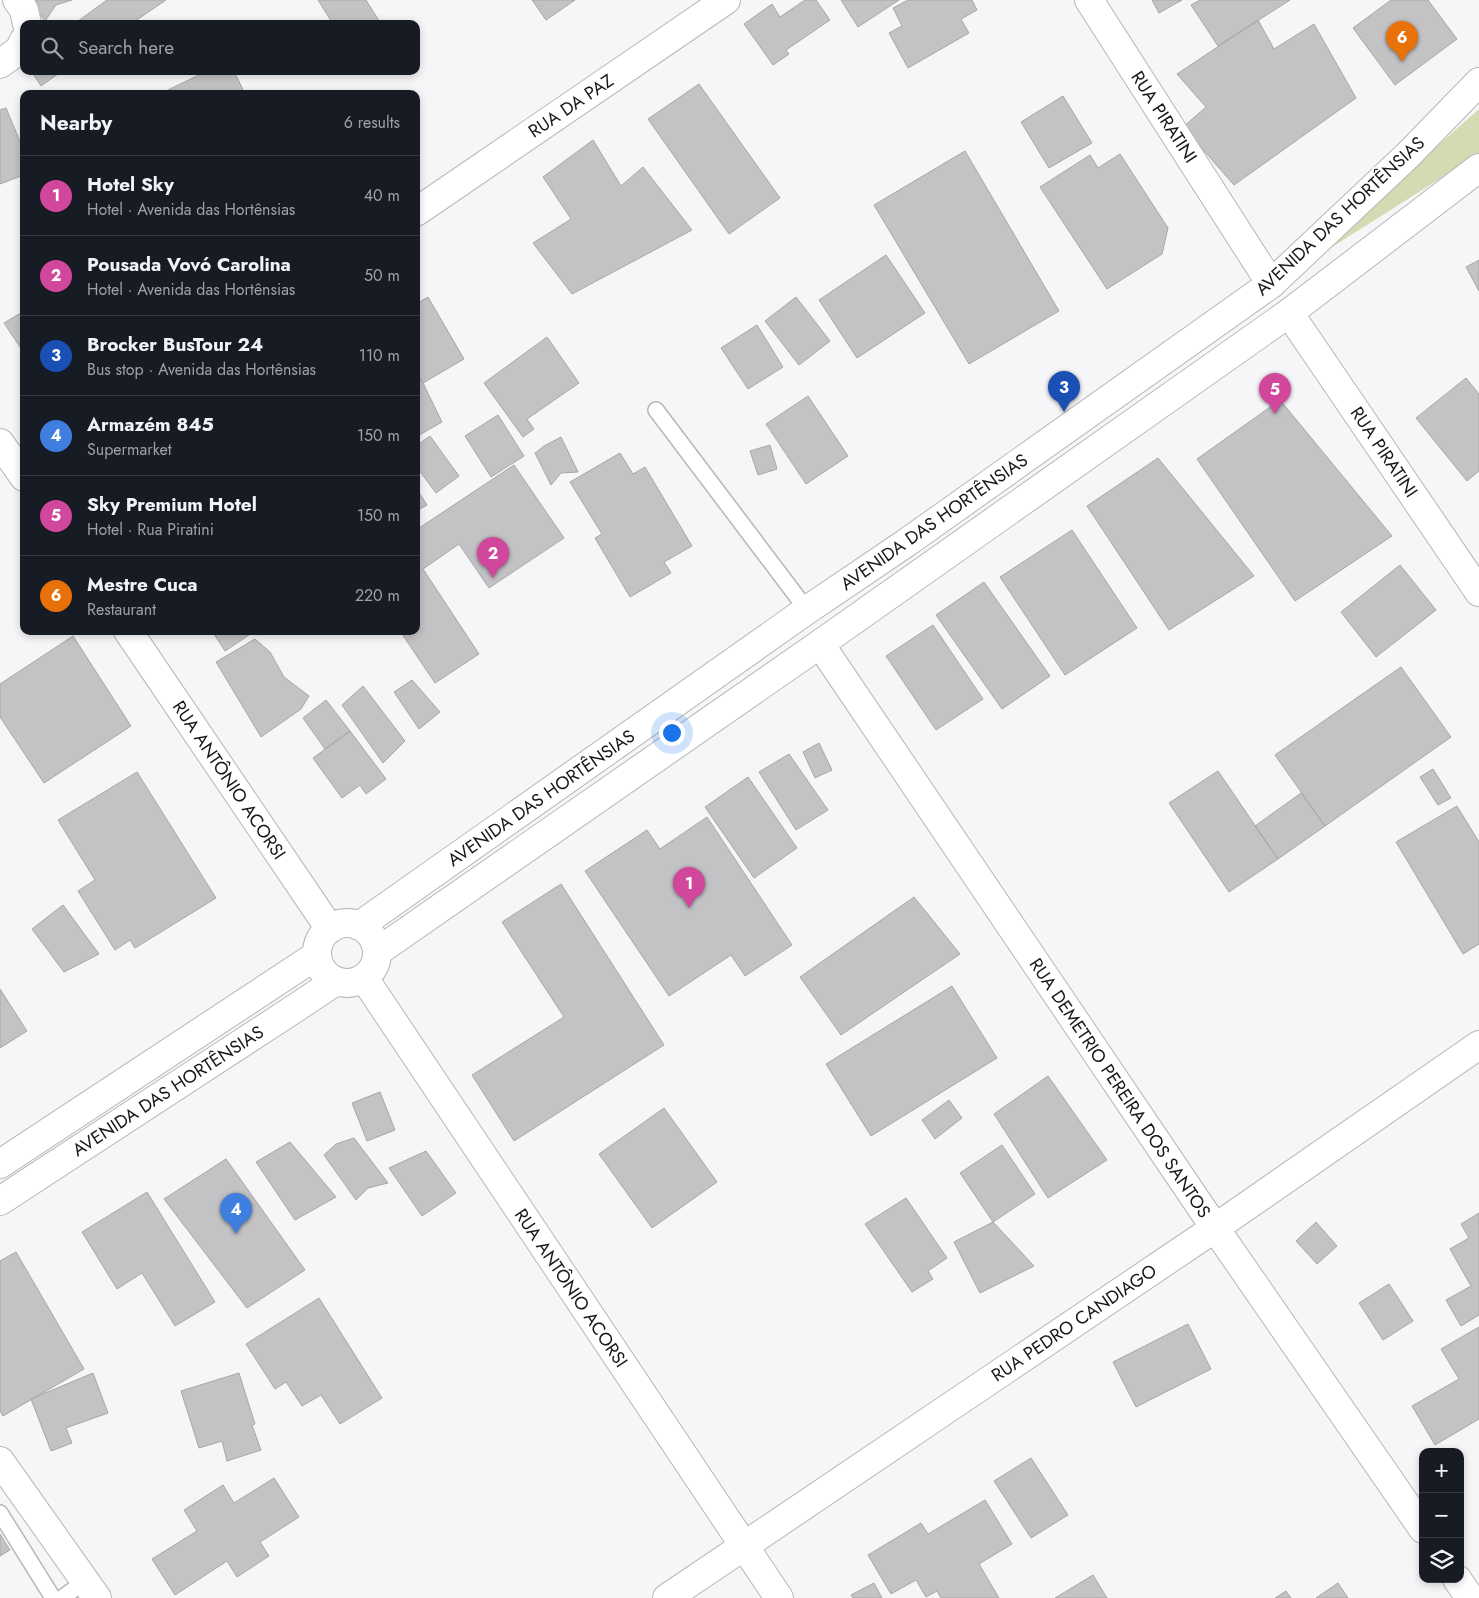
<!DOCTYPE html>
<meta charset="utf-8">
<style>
:root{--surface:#171b24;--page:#242831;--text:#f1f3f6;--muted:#9ea1a6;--line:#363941;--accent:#7c3aed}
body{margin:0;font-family:Jost,sans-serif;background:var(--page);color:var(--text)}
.controls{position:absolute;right:15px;bottom:15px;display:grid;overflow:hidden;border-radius:10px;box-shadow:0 2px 8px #0003}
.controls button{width:45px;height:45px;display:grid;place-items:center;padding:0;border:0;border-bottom:1px solid var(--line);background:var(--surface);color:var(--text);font:25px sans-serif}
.you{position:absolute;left:671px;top:732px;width:18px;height:18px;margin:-12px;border:4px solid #fff;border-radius:50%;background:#1a73e8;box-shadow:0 0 0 8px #1a73e833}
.badge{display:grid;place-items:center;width:32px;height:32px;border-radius:50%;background:var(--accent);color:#fff;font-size:16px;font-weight:700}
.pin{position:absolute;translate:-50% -41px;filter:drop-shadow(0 1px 2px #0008)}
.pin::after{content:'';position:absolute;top:26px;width:18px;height:15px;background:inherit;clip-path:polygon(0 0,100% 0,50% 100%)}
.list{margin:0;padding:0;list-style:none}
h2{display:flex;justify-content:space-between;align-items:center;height:65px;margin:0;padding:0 20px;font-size:21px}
h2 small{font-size:16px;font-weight:400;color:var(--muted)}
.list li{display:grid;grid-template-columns:32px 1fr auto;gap:15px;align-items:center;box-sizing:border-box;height:80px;padding:0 20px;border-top:1px solid var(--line)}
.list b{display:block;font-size:19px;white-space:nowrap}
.list p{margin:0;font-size:16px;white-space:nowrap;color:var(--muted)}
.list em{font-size:16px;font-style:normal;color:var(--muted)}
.icon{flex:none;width:28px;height:28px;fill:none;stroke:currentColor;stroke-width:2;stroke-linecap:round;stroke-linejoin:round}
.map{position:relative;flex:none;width:1479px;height:1598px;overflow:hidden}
.search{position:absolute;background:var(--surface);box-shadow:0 2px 8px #0003;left:20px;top:20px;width:400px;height:55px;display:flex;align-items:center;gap:12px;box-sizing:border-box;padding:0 18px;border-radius:10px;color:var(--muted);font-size:19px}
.panel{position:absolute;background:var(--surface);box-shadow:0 2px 8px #0003;left:20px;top:90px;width:400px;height:545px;border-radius:10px}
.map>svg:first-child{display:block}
</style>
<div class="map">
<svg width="1479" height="1598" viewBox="0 0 1479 1598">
<rect width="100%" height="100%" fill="#f6f6f8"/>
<path fill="#d4dbb2" d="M 1479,109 L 1479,154 L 1329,249 L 1327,244 Z"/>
<path fill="#c3c3c5" stroke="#a7a6a8" d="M 30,0 L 72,0 L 56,5 L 45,21 Z
M 107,0 L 166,0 L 131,24 L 74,24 Z
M 318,0 L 366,0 L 381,24 L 333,24 Z
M 532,0 L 575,0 L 546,20 Z
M 805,0 L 816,0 L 830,20 L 786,50 L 789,54 L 773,65 L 744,24 L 772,4 L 780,17 Z
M 841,0 L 899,0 L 858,27 Z
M 908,0 L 972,0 L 977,10 L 961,19 L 969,33 L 908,68 L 889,33 L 902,26 L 893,8 Z
M 1152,0 L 1182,0 L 1159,13 Z
M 1200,0 L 1290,0 L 1218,46 L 1191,5 Z
M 1391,0 L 1428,0 L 1457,39 L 1395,85 L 1353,28 Z
M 1258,20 L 1274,49 L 1314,24 L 1356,98 L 1234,185 L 1183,127 L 1206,107 L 1177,74 Z
M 31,71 L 62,71 L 41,86 Z
M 207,71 L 234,71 L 245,94 L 167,94 L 166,91 Z
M 699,84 L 780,198 L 729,234 L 648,119 Z
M 1063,96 L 1092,143 L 1049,168 L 1021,122 Z
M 6,108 L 24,151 L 24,175 L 0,184 L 0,110 Z
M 593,140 L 621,186 L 643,167 L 692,230 L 572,294 L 533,243 L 571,219 L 543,177 Z
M 965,151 L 1059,311 L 969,364 L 874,205 Z
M 1120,154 L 1168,228 L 1162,254 L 1107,289 L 1040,187 L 1090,155 L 1098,168 Z
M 886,255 L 925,313 L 857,358 L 819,300 Z
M 1479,260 L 1479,291 L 1466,267 Z
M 428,297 L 464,359 L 423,383 L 416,371 L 416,304 Z
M 796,297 L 830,341 L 799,365 L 765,321 Z
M 24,311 L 24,353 L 4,323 Z
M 757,325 L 783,367 L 748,389 L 721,348 Z
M 547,337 L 579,383 L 527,419 L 534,429 L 523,437 L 484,383 Z
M 416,373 L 423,383 L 442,422 L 416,437 Z
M 1466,378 L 1479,394 L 1479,471 L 1467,481 L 1416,418 Z
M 808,396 L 848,456 L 806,484 L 766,424 Z
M 1280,400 L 1392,536 L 1295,601 L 1197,459 Z
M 498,415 L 524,456 L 491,477 L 465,436 Z
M 430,436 L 459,476 L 436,493 L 416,466 L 416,446 Z
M 561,437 L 578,472 L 561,473 L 551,485 L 535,453 L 544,446 Z
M 770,445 L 777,469 L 758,475 L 750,451 Z
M 620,453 L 633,474 L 645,467 L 692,546 L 664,562 L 671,573 L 630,597 L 595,538 L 602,534 L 570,482 Z
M 1158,458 L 1254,576 L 1169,630 L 1087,506 Z
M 514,465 L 564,538 L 489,588 L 459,544 L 423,569 L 479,654 L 435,683 L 400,631 L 416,631 L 416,530 Z
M 416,488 L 427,505 L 416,511 Z
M 1072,530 L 1137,628 L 1065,675 L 1000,577 Z
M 1400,565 L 1436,610 L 1376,657 L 1341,612 Z
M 984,582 L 1050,676 L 1002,709 L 936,615 Z
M 933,625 L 983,699 L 936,730 L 886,656 Z
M 212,631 L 251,631 L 249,635 L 225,651 Z
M 73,636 L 131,726 L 44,783 L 0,717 L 0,684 Z
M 255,639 L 270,652 L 284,677 L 309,696 L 301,709 L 261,737 L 216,662 Z
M 1401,667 L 1451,737 L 1325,826 L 1275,755 Z
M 412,680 L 440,712 L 419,729 L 394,692 Z
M 363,686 L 405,741 L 383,763 L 342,705 Z
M 326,700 L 350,731 L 325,749 L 303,718 Z
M 350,731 L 386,779 L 366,794 L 360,785 L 342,798 L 313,758 Z
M 819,743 L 832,770 L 815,778 L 803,752 Z
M 789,754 L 828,810 L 796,830 L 759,772 Z
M 1433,769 L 1451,798 L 1438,805 L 1420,777 Z
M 1218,771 L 1278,859 L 1229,892 L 1169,803 Z
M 137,772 L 216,898 L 135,948 L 130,940 L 115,950 L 78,891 L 95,880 L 58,820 Z
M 748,777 L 797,848 L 754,878 L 705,807 Z
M 1301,793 L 1325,826 L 1278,859 L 1255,826 Z
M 1457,806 L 1479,842 L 1479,944 L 1463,954 L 1396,842 Z
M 707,817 L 792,945 L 745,976 L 731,955 L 669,996 L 585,871 L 647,830 L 660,849 Z
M 561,884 L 664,1045 L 514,1141 L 472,1075 L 564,1017 L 502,922 Z
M 914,897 L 960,954 L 841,1035 L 800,977 Z
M 63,905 L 99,954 L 64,972 L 32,929 Z
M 952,986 L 997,1058 L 871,1136 L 826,1064 Z
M 0,989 L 27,1031 L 0,1048 Z
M 1048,1076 L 1107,1160 L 1048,1198 L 994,1114 Z
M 380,1092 L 395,1130 L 367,1141 L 352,1103 Z
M 949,1100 L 962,1118 L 935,1139 L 922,1120 Z
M 664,1108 L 717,1182 L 652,1228 L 599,1154 Z
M 354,1138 L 388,1183 L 368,1188 L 356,1200 L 324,1155 L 336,1144 Z
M 290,1142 L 336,1197 L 295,1220 L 256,1162 Z
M 1002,1145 L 1035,1194 L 993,1222 L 960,1173 Z
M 426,1151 L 456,1193 L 422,1216 L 389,1168 Z
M 226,1159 L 305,1270 L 247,1308 L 164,1199 Z
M 147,1192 L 215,1302 L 175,1326 L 142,1273 L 117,1289 L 82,1232 Z
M 906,1198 L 947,1258 L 928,1271 L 933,1279 L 912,1292 L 865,1224 Z
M 1479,1213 L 1479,1315 L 1461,1326 L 1446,1300 L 1471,1286 L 1450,1249 L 1469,1238 L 1461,1224 Z
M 993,1222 L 1034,1266 L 980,1293 L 954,1242 Z
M 1316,1222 L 1337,1246 L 1317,1264 L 1296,1241 Z
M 16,1252 L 84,1369 L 3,1416 L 0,1411 L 0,1261 Z
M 1389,1284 L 1413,1321 L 1383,1340 L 1359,1303 Z
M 319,1298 L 382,1398 L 340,1424 L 321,1395 L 302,1406 L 286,1382 L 275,1389 L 246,1344 Z
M 1188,1324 L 1211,1369 L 1136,1407 L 1113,1362 Z
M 1479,1327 L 1479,1419 L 1435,1445 L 1412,1406 L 1459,1379 L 1441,1349 Z
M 93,1373 L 108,1413 L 66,1428 L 72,1443 L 51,1451 L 31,1399 Z
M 239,1373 L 255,1424 L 252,1425 L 261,1450 L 227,1461 L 222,1441 L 199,1448 L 181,1391 Z
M 1031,1458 L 1068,1515 L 1031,1538 L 994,1481 Z
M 274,1478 L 299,1517 L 260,1542 L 269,1556 L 237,1577 L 227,1561 L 175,1595 L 152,1559 L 197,1531 L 184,1510 L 223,1485 L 234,1503 Z
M 985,1500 L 1012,1544 L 979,1564 L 999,1598 L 941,1598 L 937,1591 L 926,1597 L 916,1580 L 891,1594 L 868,1555 L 921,1523 L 928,1534 Z
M 0,1534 L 10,1550 L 0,1556 Z
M 1093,1575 L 1107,1598 L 1055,1598 Z
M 874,1583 L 882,1598 L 853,1598 L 851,1595 Z
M 1338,1583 L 1348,1598 L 1316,1598 Z
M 1286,1591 L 1291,1598 L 1275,1598 Z"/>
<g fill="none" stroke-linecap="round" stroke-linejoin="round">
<g stroke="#b7b7b9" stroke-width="18">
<path id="lane" d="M 656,410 L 807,610
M 0,1513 L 53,1598
M 62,1598 L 85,1581"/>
</g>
<g stroke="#b7b7b9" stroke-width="30">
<path id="street" d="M 17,0 L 24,10 L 27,24
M 1089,0 L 1271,284
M 0,64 L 19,50 L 24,40
M 416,212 L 726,0
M 1289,313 L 1479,592
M 0,443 L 24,477
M 128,631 L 330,929
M 820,644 L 1215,1228 L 1423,1529
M 0,1461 L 97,1598
M 1457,1579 L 1470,1598
M 667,1598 L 1215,1228 L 1479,1045"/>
</g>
<g stroke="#b7b7b9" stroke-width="30">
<path id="secondary" d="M 364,978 L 779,1598"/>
</g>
<g stroke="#b7b7b9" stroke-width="30">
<path id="primary" d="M317 953a30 30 0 1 1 60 0a30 30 0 1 1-60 0Z
M 359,926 L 807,610 L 906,543 L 1271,284 L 1408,155 L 1479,82
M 377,952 L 820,644 L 1289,313 L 1479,168
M 0,1164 L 317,955
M 0,1201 L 294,1009 L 336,981"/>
</g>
<use href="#lane" stroke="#fff" stroke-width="15"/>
<use href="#street" stroke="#fff" stroke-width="28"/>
<use href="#secondary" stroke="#fff" stroke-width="28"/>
<use href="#primary" stroke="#fff" stroke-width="28"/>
</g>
<g text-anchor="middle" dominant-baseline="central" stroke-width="4" stroke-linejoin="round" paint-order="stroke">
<g font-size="18" fill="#181819" stroke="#fff">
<text transform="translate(571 106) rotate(-34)">RUA DA PAZ</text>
<text transform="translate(1164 117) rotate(57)">RUA PIRATINI</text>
<text transform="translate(1340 216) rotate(-43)">AVENIDA DAS HORTÊNSIAS</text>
<text transform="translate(1384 452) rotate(56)">RUA PIRATINI</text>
<text transform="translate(934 522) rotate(-35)">AVENIDA DAS HORTÊNSIAS</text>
<text transform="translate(229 780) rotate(56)">RUA ANTÔNIO ACORSI</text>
<text transform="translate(541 798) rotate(-35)">AVENIDA DAS HORTÊNSIAS</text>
<text transform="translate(1120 1088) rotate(56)">RUA DEMETRIO PEREIRA DOS SANTOS</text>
<text transform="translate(168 1091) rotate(-33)">AVENIDA DAS HORTÊNSIAS</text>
<text transform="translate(571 1288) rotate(56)">RUA ANTÔNIO ACORSI</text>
<text transform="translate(1074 1323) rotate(-34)">RUA PEDRO CANDIAGO</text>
</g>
</g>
</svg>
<div class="controls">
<button>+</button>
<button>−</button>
<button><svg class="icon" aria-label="layers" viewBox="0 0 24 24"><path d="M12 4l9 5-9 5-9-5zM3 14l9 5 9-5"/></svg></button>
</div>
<div class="you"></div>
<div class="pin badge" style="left:689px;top:908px;background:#d1479c">1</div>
<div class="pin badge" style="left:493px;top:578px;background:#d1479c">2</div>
<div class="pin badge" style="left:1064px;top:412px;background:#1a4fb4">3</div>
<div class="pin badge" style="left:236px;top:1234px;background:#3f7fe0">4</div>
<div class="pin badge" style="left:1275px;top:414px;background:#d1479c">5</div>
<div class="pin badge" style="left:1402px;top:62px;background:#e8710a">6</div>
<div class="search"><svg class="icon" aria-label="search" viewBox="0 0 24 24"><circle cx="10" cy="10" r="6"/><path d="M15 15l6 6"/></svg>Search here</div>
<section class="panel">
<h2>Nearby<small>6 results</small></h2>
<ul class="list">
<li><span class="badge" style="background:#d1479c">1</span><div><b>Hotel Sky</b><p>Hotel · Avenida das Hortênsias</p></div><em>40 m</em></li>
<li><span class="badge" style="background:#d1479c">2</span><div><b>Pousada Vovó Carolina</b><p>Hotel · Avenida das Hortênsias</p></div><em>50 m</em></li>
<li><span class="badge" style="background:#1a4fb4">3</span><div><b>Brocker BusTour 24</b><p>Bus stop · Avenida das Hortênsias</p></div><em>110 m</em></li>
<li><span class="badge" style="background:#3f7fe0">4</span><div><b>Armazém 845</b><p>Supermarket</p></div><em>150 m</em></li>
<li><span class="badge" style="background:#d1479c">5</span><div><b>Sky Premium Hotel</b><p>Hotel · Rua Piratini</p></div><em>150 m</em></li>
<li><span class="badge" style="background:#e8710a">6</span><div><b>Mestre Cuca</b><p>Restaurant</p></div><em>220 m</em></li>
</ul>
</section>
</div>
